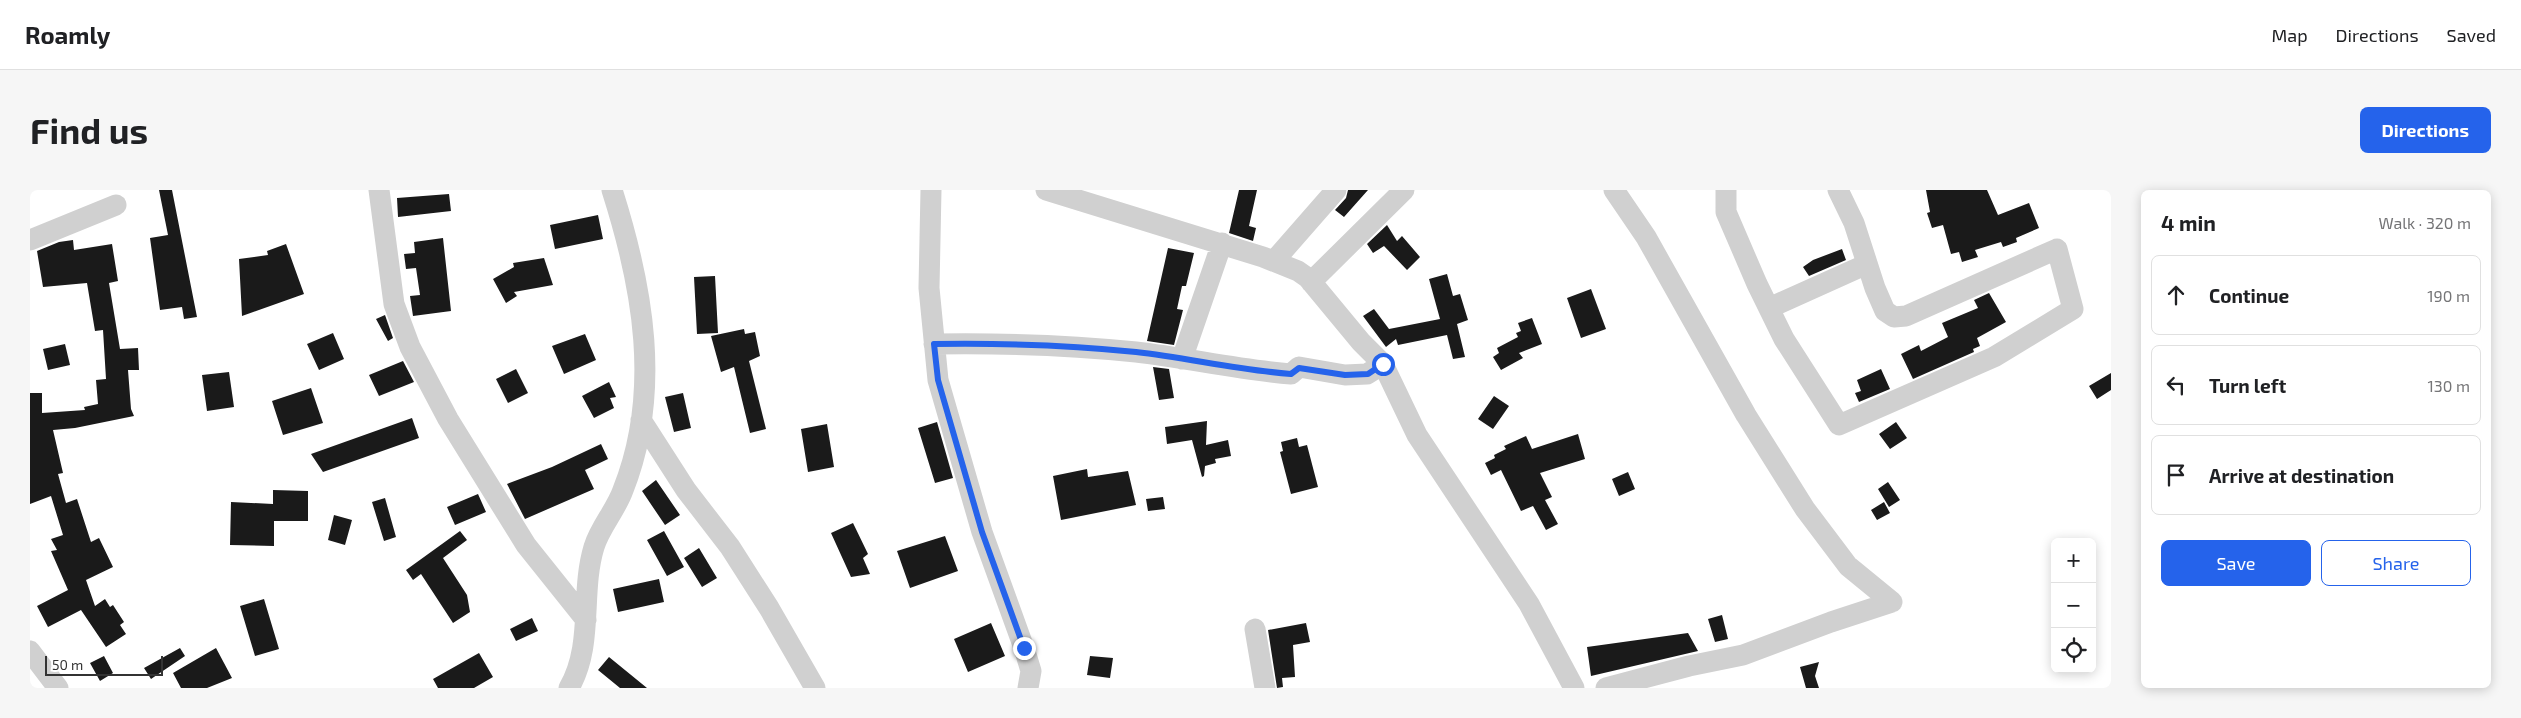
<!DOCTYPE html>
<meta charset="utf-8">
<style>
:root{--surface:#fff;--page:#f6f6f6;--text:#202124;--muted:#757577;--line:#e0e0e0;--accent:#2563eb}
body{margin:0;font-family:"Exo 2",sans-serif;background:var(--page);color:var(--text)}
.controls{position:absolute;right:15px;bottom:15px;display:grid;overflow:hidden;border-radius:8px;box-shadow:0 2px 12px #0003}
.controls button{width:45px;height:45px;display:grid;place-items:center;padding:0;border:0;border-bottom:1px solid var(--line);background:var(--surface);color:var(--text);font:25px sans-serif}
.scale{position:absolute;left:15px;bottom:12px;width:118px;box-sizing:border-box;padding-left:5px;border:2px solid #333;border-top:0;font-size:14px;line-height:18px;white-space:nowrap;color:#333;-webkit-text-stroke:4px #fff;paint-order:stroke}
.stop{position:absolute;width:15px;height:15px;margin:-11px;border:4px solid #2563eb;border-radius:50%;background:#fff}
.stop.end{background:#2563eb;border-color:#fff;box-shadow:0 1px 5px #0008}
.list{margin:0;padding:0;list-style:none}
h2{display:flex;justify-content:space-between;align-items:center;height:65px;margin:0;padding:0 20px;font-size:21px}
h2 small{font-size:16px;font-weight:400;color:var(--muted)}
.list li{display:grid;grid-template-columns:32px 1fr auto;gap:15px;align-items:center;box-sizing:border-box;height:80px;margin:0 10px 10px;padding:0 10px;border:1px solid var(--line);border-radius:8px}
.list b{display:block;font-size:19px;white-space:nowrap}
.list em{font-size:16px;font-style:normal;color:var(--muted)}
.actions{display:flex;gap:10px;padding:15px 20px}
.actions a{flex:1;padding:11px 0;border:1px solid var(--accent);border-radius:8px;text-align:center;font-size:18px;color:var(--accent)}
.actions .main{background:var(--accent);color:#fff}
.icon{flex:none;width:28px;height:28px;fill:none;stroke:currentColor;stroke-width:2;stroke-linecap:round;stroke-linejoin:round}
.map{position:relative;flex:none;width:2081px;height:498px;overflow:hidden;border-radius:8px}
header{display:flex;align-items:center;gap:30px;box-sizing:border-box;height:70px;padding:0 25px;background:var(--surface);border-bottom:1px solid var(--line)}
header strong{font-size:24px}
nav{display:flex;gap:28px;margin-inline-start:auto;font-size:18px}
.intro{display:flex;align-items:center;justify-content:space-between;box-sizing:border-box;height:120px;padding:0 30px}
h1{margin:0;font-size:35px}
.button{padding:12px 22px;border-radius:8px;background:var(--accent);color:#fff;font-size:18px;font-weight:700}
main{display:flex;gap:30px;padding:0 30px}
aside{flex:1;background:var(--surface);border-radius:8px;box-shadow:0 2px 12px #0003}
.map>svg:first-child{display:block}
</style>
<header>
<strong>Roamly</strong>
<nav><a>Map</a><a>Directions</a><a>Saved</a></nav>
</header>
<div class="intro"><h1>Find us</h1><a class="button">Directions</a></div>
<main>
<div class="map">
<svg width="2081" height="498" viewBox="0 0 2081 498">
<rect width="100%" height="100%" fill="#fff"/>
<path fill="#1a1a1a" d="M 129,0 L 142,0 L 167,127 L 154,129 L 152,117 L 130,120 L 120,48 L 138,45 Z
M 1209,0 L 1227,0 L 1219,36 L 1226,38 L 1223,51 L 1199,43 Z
M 1318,0 L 1338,0 L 1314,27 L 1305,20 L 1316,8 Z
M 1896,0 L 1957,0 L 1968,25 L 1999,13 L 2009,38 L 1986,48 L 1987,52 L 1973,57 L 1971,52 L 1945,60 L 1948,67 L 1932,72 L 1929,62 L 1921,64 L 1913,35 L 1902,38 L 1897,23 L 1900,22 Z
M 419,4 L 421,21 L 368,27 L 367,8 Z
M 568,25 L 573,49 L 525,59 L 520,35 Z
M 1357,35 L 1367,51 L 1372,46 L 1390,67 L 1377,80 L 1354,56 L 1343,63 L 1337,54 Z
M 413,48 L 421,121 L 383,126 L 380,106 L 390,105 L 386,78 L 376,79 L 374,64 L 385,63 L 384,52 Z
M 43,50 L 44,60 L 82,54 L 88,91 L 79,93 L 90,159 L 108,158 L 109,180 L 98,180 L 101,219 L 104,226 L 45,238 L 23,240 L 33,283 L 28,284 L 36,313 L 47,309 L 61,352 L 69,348 L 83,377 L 56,390 L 65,416 L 75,409 L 80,417 L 83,415 L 94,432 L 90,435 L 96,444 L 76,457 L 51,420 L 18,437 L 7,416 L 38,400 L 21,361 L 27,360 L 21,349 L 33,345 L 21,306 L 0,314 L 0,203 L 12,203 L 12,223 L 55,220 L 54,217 L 68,214 L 66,190 L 76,189 L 73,140 L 65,141 L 57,93 L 13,97 L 7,61 L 29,52 Z
M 256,54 L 274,104 L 212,126 L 209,69 L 238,65 L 237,61 Z
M 1138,58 L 1164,63 L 1156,96 L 1152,96 L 1147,119 L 1153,120 L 1144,155 L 1117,151 Z
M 1812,59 L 1816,70 L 1779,86 L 1773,77 L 1783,70 Z
M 514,68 L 523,95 L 484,102 L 487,106 L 476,113 L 463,89 L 484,77 L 483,73 Z
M 1417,84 L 1423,106 L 1430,104 L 1438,130 L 1427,134 L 1435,167 L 1423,169 L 1417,145 L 1368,155 L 1366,149 L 1356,157 L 1333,126 L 1344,119 L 1359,139 L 1410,129 L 1399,89 Z
M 685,86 L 688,143 L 667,144 L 664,87 Z
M 1561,99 L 1576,139 L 1551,148 L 1537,108 Z
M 1959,103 L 1976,132 L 1947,148 L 1950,156 L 1943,159 L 1944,162 L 1883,189 L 1871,164 L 1889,155 L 1891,161 L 1918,147 L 1912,133 L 1948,118 L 1944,110 Z
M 355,125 L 363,148 L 358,151 L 346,129 Z
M 1502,128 L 1512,154 L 1489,163 L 1493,168 L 1471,180 L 1463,167 L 1469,163 L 1467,158 L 1488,147 L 1486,143 L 1491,141 L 1488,133 Z
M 714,139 L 715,144 L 725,142 L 730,166 L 719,171 L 736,239 L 720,243 L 704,177 L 691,182 L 681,146 Z
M 303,143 L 314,169 L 289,180 L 277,154 Z
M 555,144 L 566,170 L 534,184 L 522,156 Z
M 35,154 L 40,175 L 18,180 L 13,159 Z
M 373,171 L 384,192 L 349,206 L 339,185 Z
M 1123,177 L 1139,179 L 1144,208 L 1129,210 Z
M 486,179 L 498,203 L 478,213 L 466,189 Z
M 1851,179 L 1860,199 L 1829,212 L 1825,203 L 1831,201 L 1827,190 Z
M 199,182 L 204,217 L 177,221 L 172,185 Z
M 2081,183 L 2081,200 L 2067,209 L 2059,196 Z
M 579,192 L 586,207 L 580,208 L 584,218 L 564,228 L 552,206 Z
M 281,198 L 293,233 L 253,245 L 242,211 Z
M 653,203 L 661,238 L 644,242 L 635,207 Z
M 1464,206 L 1479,216 L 1463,239 L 1448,229 Z
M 382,228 L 389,248 L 293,282 L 281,264 Z
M 1177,231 L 1176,255 L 1198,250 L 1201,266 L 1185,269 L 1186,273 L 1175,276 L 1174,286 L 1172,287 L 1162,250 L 1137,254 L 1135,237 Z
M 907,232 L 923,288 L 905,293 L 888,238 Z
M 1866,232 L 1877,248 L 1860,259 L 1849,244 Z
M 797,234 L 804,277 L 778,282 L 771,239 Z
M 1548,244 L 1555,269 L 1510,283 L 1522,307 L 1515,310 L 1528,334 L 1516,340 L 1503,316 L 1491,321 L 1471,280 L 1461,285 L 1455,273 L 1465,268 L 1464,265 L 1476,259 L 1474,256 L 1496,246 L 1502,259 Z
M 1267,248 L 1269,257 L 1277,255 L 1288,297 L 1261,304 L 1250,262 L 1253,261 L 1251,252 Z
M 571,254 L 578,269 L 555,280 L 564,299 L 495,329 L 477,294 L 522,277 Z
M 1057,279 L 1058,287 L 1098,281 L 1106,315 L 1031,330 L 1023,286 Z
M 1598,282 L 1605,299 L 1589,306 L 1582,289 Z
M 626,290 L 650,325 L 635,335 L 612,301 Z
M 1858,292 L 1870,310 L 1859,317 L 1848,299 Z
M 243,300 L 278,301 L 278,331 L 244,331 L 244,356 L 200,355 L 201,312 L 243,314 Z
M 448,304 L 456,322 L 425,335 L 417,317 Z
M 1133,307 L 1135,319 L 1118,321 L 1116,309 Z
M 355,308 L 366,347 L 354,351 L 342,312 Z
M 1854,312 L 1860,323 L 1847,330 L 1841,320 Z
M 304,325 L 322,330 L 315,355 L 298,350 Z
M 823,333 L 838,364 L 833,368 L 840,384 L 821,387 L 801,343 Z
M 430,341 L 437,350 L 413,368 L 437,405 L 440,422 L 423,433 L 391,384 L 383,390 L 376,380 Z
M 634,341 L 654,377 L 637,386 L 617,350 Z
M 915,346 L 928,381 L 880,398 L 867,361 Z
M 669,358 L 687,388 L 672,397 L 654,368 Z
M 629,389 L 634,412 L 588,422 L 583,399 Z
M 234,409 L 249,459 L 225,466 L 210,416 Z
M 1692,425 L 1698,449 L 1685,452 L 1678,429 Z
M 502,428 L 508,441 L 486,451 L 480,439 Z
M 961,433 L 975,466 L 938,482 L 924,449 Z
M 1276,433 L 1280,452 L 1263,455 L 1265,487 L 1252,488 L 1253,497 L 1247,498 L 1238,440 Z
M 1658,443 L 1668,461 L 1561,486 L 1557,457 Z
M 150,458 L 155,466 L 121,489 L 114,478 Z
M 186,458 L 202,488 L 177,498 L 151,498 L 143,483 Z
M 449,463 L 463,487 L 444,498 L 408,498 L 403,489 Z
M 74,466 L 83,483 L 70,491 L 60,473 Z
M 1060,466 L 1083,468 L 1080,488 L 1057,485 Z
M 579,467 L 617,498 L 590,498 L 568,480 Z
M 1789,472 L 1785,486 L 1789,498 L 1776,498 L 1770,477 Z"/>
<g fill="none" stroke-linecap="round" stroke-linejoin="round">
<path stroke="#d0d0d0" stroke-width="21" d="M 349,0 L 364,114 L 380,157 L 418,229 L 496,355 L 556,430
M 901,0 L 899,98 L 908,190 L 952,342 L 994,458 L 1001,481 L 998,498
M 1016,0 L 1233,67 L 1268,81 L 1278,88 L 1331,152 L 1353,174 L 1387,245 L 1499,414 L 1544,498
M 1584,0 L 1616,47 L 1716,225 L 1775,319 L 1818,376 L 1862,412
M 1696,0 L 1696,22 L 1727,94 L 1754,149 L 1809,235 L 1964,167 L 2043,119 L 2027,59 L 1876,126 L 1864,127 L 1855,121 L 1845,98 L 1824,33 L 1808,0
M 0,50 L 86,15
M 1244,71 L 1306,0
M 1281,92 L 1374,0
M 1739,118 L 1837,74
M 904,154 C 972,153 1039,155 1106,162 C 1158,168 1209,180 1261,184 L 1269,177 L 1315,185 L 1337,184 L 1353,174
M 1152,169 L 1192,53
M 611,230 L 656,300 L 700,357 L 739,418 L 785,498
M 1225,439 L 1235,498
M 0,461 L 28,498
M 539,498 C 564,455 550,403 564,357 C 570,337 586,320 593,300 C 632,202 613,97 582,0
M 1576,498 L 1659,476 L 1713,465 L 1801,432 L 1862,412"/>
</g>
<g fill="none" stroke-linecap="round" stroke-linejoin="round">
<path stroke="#2563eb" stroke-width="6" d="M 994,458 L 952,342 L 908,190 L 904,154 C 972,153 1039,155 1106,162 C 1158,168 1209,180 1261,184 L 1269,178 L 1315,185 L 1338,184 L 1353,174"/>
</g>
</svg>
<div class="controls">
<button>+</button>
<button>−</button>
<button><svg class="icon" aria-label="locate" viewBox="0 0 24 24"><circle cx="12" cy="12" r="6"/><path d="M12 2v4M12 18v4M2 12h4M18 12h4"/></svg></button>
</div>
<div class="scale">50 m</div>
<div class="stop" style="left:1353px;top:174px"></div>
<div class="stop end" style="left:994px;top:458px"></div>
</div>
<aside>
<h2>4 min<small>Walk · 320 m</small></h2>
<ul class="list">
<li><svg class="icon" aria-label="ahead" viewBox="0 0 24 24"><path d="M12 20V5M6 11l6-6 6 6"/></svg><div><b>Continue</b></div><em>190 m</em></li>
<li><svg class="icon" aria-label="left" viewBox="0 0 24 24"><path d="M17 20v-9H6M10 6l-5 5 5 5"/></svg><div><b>Turn left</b></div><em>130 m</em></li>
<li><svg class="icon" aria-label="arrive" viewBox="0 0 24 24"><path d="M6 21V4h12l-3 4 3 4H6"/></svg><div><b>Arrive at destination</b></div></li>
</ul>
<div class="actions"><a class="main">Save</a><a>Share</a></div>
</aside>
</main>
